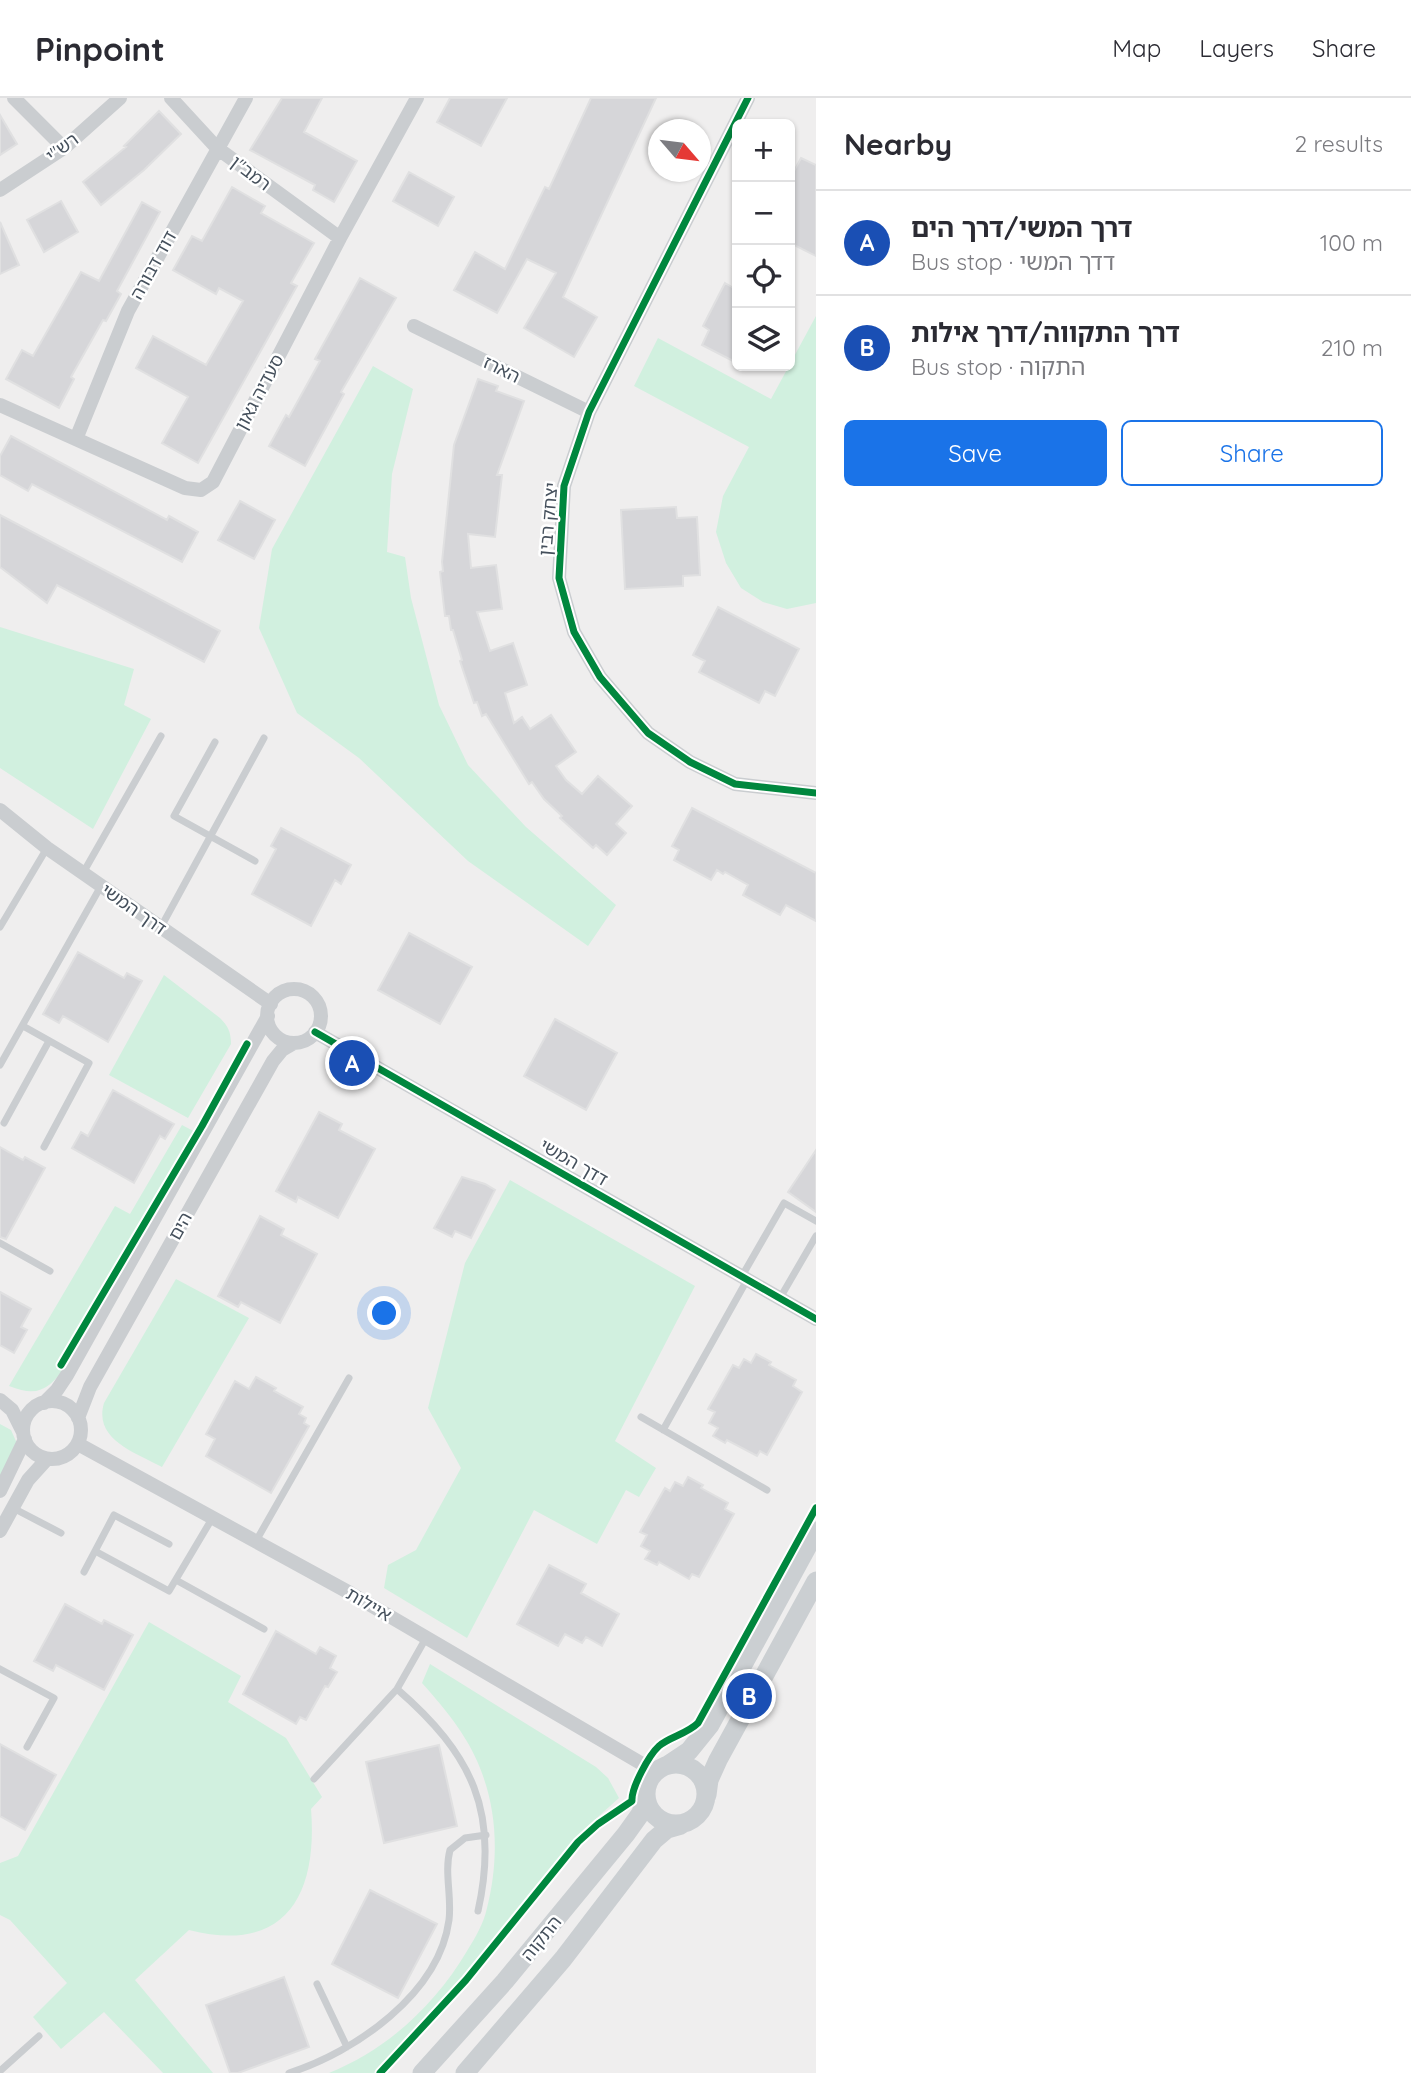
<!DOCTYPE html>
<meta charset="utf-8">
<style>
:root{--surface:#fff;--page:#f2f2f3;--text:#2b2b33;--muted:#7c7c81;--line:#e1e1e2;--accent:#1a73e8}
body{margin:0;font-family:Quicksand,"Noto Sans Hebrew",sans-serif;background:var(--page);color:var(--text)}
.controls{position:absolute;right:21px;top:21px;display:grid;overflow:hidden;border-radius:10px;box-shadow:0 2px 5px #0004}
.controls button{width:63px;height:63px;display:grid;place-items:center;padding:0;border:0;border-bottom:2px solid var(--line);background:var(--surface);color:var(--text);font:35px sans-serif}
.compass{position:absolute;left:648px;top:21px;width:63px;height:63px;border-radius:50%;background:var(--surface);box-shadow:0 2px 5px #0004;rotate:118deg}
.you{position:absolute;left:385px;top:1216px;width:24px;height:24px;margin:-18px;border:5px solid #fff;border-radius:50%;background:#1a73e8;box-shadow:0 0 0 10px #1a73e833}
.badge{display:grid;place-items:center;width:46px;height:46px;border-radius:50%;background:var(--accent);color:#fff;font-size:23px;font-weight:700}
.pin{position:absolute;translate:-50% -50%;border:4px solid #fff;box-shadow:0 2px 7px #0006}
.list{margin:0;padding:0;list-style:none}
h2{display:flex;justify-content:space-between;align-items:center;height:91px;margin:0;padding:0 28px;font-size:30px}
h2 small{font-size:23px;font-weight:400;color:var(--muted)}
.list li{display:grid;grid-template-columns:46px 1fr auto;gap:21px;align-items:center;box-sizing:border-box;height:105px;padding:0 28px;border-top:2px solid var(--line)}
.list b{display:block;font-size:26px;white-space:nowrap}
.list p{margin:0;font-size:23px;white-space:nowrap;color:var(--muted)}
.list em{font-size:23px;font-style:normal;color:var(--muted)}
.actions{display:flex;gap:14px;padding:21px 28px}
.actions a{flex:1;padding:16px 0;border:2px solid var(--accent);border-radius:10px;text-align:center;font-size:24px;color:var(--accent)}
.actions .main{background:var(--accent);color:#fff}
.icon{flex:none;width:38px;height:38px;fill:none;stroke:currentColor;stroke-width:2;stroke-linecap:round;stroke-linejoin:round}
.map{position:relative;flex:none;width:816px;height:1975px;overflow:hidden}
header{display:flex;align-items:center;gap:42px;box-sizing:border-box;height:98px;padding:0 35px;background:var(--surface);border-bottom:2px solid var(--line)}
header strong{font-size:33px}
nav{display:flex;gap:38px;margin-inline-start:auto;font-size:24px}
main{display:flex}
aside{flex:1;background:var(--surface)}
.map>svg:first-child{display:block}
</style>
<header>
<strong>Pinpoint</strong>
<nav><a>Map</a><a>Layers</a><a>Share</a></nav>
</header>
<main>
<div class="map">
<svg width="816" height="1975" viewBox="0 0 816 1975">
<rect width="100%" height="100%" fill="#efeeee"/>
<path fill="#d1f0df" d="M 816,218 L 816,505 L 787,511 L 763,504 L 741,490 L 726,465 L 716,434 L 723,398 L 749,349 L 634,288 L 658,240 L 771,301 Z
M 373,268 L 413,291 L 392,376 L 387,454 L 405,459 L 411,500 L 439,607 L 468,667 L 526,729 L 616,807 L 588,848 L 468,763 L 359,660 L 297,615 L 259,530 L 272,451 Z
M 0,529 L 134,571 L 124,607 L 151,621 L 93,731 L 0,670 Z
M 164,877 L 220,920 C 228,928 231,934 231,946 L 188,1020 L 109,977 Z
M 182,1027 L 199,1036 L 67,1268 C 48,1291 39,1300 9,1288 L 115,1108 L 130,1116 Z
M 510,1082 L 695,1188 L 615,1343 L 656,1370 L 639,1399 L 626,1392 L 597,1446 L 534,1412 L 467,1540 L 384,1490 L 388,1467 L 416,1452 L 461,1370 L 428,1310 L 465,1165 Z
M 176,1181 L 249,1220 L 162,1369 C 137,1355 93,1342 104,1305 Z
M 0,1326 L 11,1332 L 19,1350 L 0,1385 Z
M 149,1524 L 241,1578 L 228,1604 L 286,1640 L 322,1699 L 311,1711 C 318,1799 284,1856 189,1832 L 135,1882 L 213,1975 L 163,1975 L 104,1914 L 61,1951 L 33,1919 L 67,1885 L 10,1822 L 0,1817 L 0,1765 L 18,1758 Z
M 430,1566 L 596,1669 L 608,1680 L 619,1700 L 580,1735 L 475,1866 L 377,1975 L 329,1975 C 388,1951 435,1907 467,1853 C 475,1840 484,1825 487,1810 C 498,1767 498,1720 483,1678 C 471,1642 447,1613 422,1585 Z"/>
<path fill="#d6d6d9" stroke="#e0e0e1" stroke-width="2" d="M 282,0 L 322,0 L 304,34 L 357,63 L 334,104 L 313,92 L 315,87 L 250,52 Z
M 450,0 L 507,0 L 481,48 L 437,24 Z
M 591,0 L 656,0 L 563,199 L 597,219 L 574,259 L 524,230 L 556,175 L 527,161 L 497,215 L 454,192 L 475,154 L 505,171 L 545,89 L 549,91 Z
M 159,13 L 181,36 L 144,72 L 101,107 L 83,84 L 126,49 L 124,48 Z
M 0,17 L 17,46 L 0,57 Z
M 801,60 L 816,67 L 816,158 L 790,145 L 790,71 L 794,73 Z
M 409,74 L 454,99 L 438,128 L 393,103 Z
M 232,89 L 265,108 L 261,115 L 314,145 L 291,185 L 297,188 L 198,365 L 162,345 L 188,299 L 136,270 L 153,238 L 206,267 L 243,203 L 219,190 L 216,196 L 173,172 L 192,138 L 202,143 Z
M 61,103 L 78,134 L 44,154 L 27,122 Z
M 142,104 L 160,114 L 117,193 L 121,196 L 106,223 L 103,222 L 71,279 L 74,281 L 59,310 L 6,281 L 22,252 L 33,258 L 81,174 L 99,183 Z
M 0,124 L 19,167 L 0,176 Z
M 360,180 L 396,200 L 341,294 L 344,296 L 305,368 L 269,348 L 286,317 L 289,319 L 320,263 L 315,261 Z
M 725,185 L 737,192 L 737,265 L 702,247 L 709,232 L 703,228 Z
M 478,281 L 498,288 L 496,293 L 524,303 L 497,377 L 502,377 L 495,439 L 468,436 L 471,470 L 496,467 L 502,511 L 477,514 L 490,553 L 513,545 L 527,587 L 505,595 L 514,625 L 522,619 L 530,631 L 551,617 L 576,654 L 556,668 L 566,682 L 582,696 L 598,678 L 632,708 L 616,726 L 626,735 L 607,757 L 596,747 L 593,750 L 560,720 L 562,718 L 544,701 L 532,684 L 529,686 L 486,616 L 482,618 L 477,604 L 474,605 L 460,563 L 462,562 L 453,532 L 451,532 L 449,518 L 445,518 L 440,474 L 443,473 L 442,464 L 454,347 Z
M 11,338 L 167,422 L 169,418 L 198,434 L 182,464 L 32,386 L 28,393 L 0,377 L 0,358 Z
M 240,403 L 275,422 L 254,461 L 218,442 Z
M 676,409 L 677,420 L 697,419 L 700,477 L 683,478 L 683,488 L 625,491 L 621,412 Z
M 0,417 L 220,533 L 204,564 L 57,487 L 47,505 L 0,469 Z
M 718,509 L 799,551 L 775,598 L 765,593 L 759,605 L 699,574 L 705,563 L 693,557 Z
M 692,710 L 816,775 L 816,823 L 786,807 L 780,817 L 743,797 L 748,787 L 725,774 L 723,776 L 717,772 L 711,782 L 674,762 L 679,752 L 672,748 Z
M 281,730 L 351,767 L 341,786 L 335,782 L 311,828 L 252,796 L 276,751 L 271,748 Z
M 409,835 L 472,869 L 440,926 L 378,892 Z
M 78,854 L 124,880 L 127,875 L 142,883 L 108,944 L 63,918 L 59,925 L 43,916 Z
M 555,921 L 617,955 L 586,1012 L 524,978 Z
M 113,992 L 174,1026 L 165,1041 L 160,1038 L 134,1085 L 72,1050 L 81,1034 L 88,1038 Z
M 319,1014 L 342,1026 L 339,1032 L 375,1051 L 338,1120 L 298,1099 L 296,1104 L 276,1093 Z
M 0,1049 L 23,1062 L 25,1059 L 45,1070 L 6,1141 L 0,1139 Z
M 816,1052 L 816,1114 L 788,1094 Z
M 462,1079 L 485,1086 L 495,1092 L 471,1140 L 455,1133 L 452,1139 L 434,1130 Z
M 260,1118 L 284,1131 L 281,1137 L 317,1156 L 280,1225 L 241,1204 L 238,1209 L 218,1198 Z
M 0,1194 L 31,1211 L 21,1229 L 27,1232 L 14,1255 L 0,1247 Z
M 756,1256 L 771,1264 L 769,1267 L 796,1282 L 793,1288 L 802,1294 L 767,1357 L 760,1353 L 757,1358 L 727,1342 L 725,1345 L 713,1338 L 718,1330 L 709,1325 L 715,1314 L 708,1311 L 733,1267 L 739,1270 L 744,1261 L 751,1265 Z
M 256,1279 L 276,1290 L 274,1293 L 303,1309 L 299,1316 L 306,1320 L 304,1325 L 309,1328 L 271,1395 L 206,1358 L 215,1341 L 206,1336 L 235,1283 L 249,1291 Z
M 688,1379 L 703,1387 L 701,1390 L 728,1405 L 725,1411 L 734,1416 L 699,1479 L 692,1476 L 689,1481 L 659,1464 L 657,1467 L 645,1461 L 650,1453 L 641,1448 L 647,1437 L 640,1434 L 665,1390 L 670,1393 L 675,1384 L 683,1388 Z
M 549,1467 L 586,1486 L 581,1495 L 619,1516 L 602,1548 L 586,1539 L 582,1545 L 565,1536 L 558,1548 L 517,1526 Z
M 65,1506 L 102,1526 L 104,1522 L 133,1537 L 104,1592 L 56,1567 L 53,1573 L 34,1563 Z
M 276,1533 L 316,1556 L 320,1549 L 336,1558 L 330,1570 L 337,1574 L 328,1589 L 325,1588 L 306,1622 L 300,1619 L 296,1626 L 243,1596 Z
M 0,1646 L 56,1677 L 25,1732 L 0,1718 Z
M 439,1647 L 457,1728 L 384,1745 L 366,1664 Z
M 370,1792 L 437,1826 L 398,1900 L 332,1866 Z
M 284,1879 L 309,1949 L 238,1975 L 230,1975 L 206,1907 Z"/>
<g fill="none" stroke-linecap="round" stroke-linejoin="round">
<path stroke="#cacdd0" stroke-width="7" d="M 215,644 L 174,718 L 255,763
M 83,775 L 161,638
M 0,829 L 47,750
M 161,829 L 264,640
M 23,928 L 89,965 L 44,1049
M 0,967 L 101,788
M 4,1025 L 49,943
M 0,1145 L 50,1173
M 742,1178 L 784,1105 L 816,1123
M 780,1200 L 816,1138
M 641,1319 L 767,1392
M 663,1332 L 747,1182
M 13,1410 L 61,1435
M 256,1443 L 349,1280
M 95,1453 L 169,1493 L 213,1419
M 84,1474 L 114,1417 L 169,1446
M 176,1482 L 264,1531
M 0,1571 L 54,1600 L 27,1649
M 397,1591 C 472,1656 500,1714 478,1813
M 314,1681 L 397,1591 L 426,1540
M 317,1886 L 347,1949
M 0,1973 L 39,1938
M 289,1975 C 355,1954 439,1896 449,1822 C 452,1799 444,1774 450,1752 L 465,1740 L 486,1737"/>
<path stroke="#cacdd0" stroke-width="14" d="M 14,0 L 64,50
M 171,0 L 217,50 L 340,140
M 748,0 L 589,314 L 564,388 L 559,480 L 574,534 L 600,579 L 648,635 L 690,664 L 735,686 L 816,695
M 0,92 L 64,50 L 120,0
M 414,228 L 589,314
M 0,307 L 185,390 L 201,392 L 213,384 L 340,140 L 417,0
M 76,341 L 128,213 L 246,0
M 0,712 L 47,750 L 271,906
M267 918a27 27 0 1 1 54 0a27 27 0 1 1-54 0Z
M 315,934 L 816,1221
M 0,1302 L 12,1312 L 23,1334
M23 1332a29 29 0 1 1 58 0a29 29 0 1 1-58 0Z
M 44,1305 L 57,1292 L 67,1277 L 268,918
M 78,1320 L 90,1289 L 273,963 L 282,952 L 294,945
M 78,1346 L 350,1495 L 656,1674
M 0,1393 L 25,1341
M 0,1433 L 28,1382 L 47,1361"/>
<path stroke="#cbcfd2" stroke-width="19" d="M646 1696a30 30 0 1 1 60 0a30 30 0 1 1-60 0Z
M 668,1667 L 689,1653 L 710,1627 L 816,1433
M 707,1697 L 709,1682 L 718,1662 L 816,1483
M 422,1975 L 505,1883 L 626,1736 L 641,1715 L 646,1696
M 465,1975 L 563,1861 L 654,1742 L 667,1731 L 681,1727"/>
<g stroke="#fff" stroke-width="11">
<path id="cycleway" d="M 748,0 L 589,314 L 564,388 L 559,480 L 574,534 L 600,579 L 648,635 L 690,664 L 735,686 L 816,695
M 315,934 L 816,1221
M 61,1267 L 202,1028 L 247,946
M 380,1975 L 466,1882 L 578,1744 L 598,1726 L 632,1703 C 631,1690 649,1657 659,1648 C 669,1639 687,1636 698,1625 L 816,1410"/>
</g>
<use href="#cycleway" stroke="#00873e" stroke-width="7"/>
</g>
<g text-anchor="middle" dominant-baseline="central" stroke-width="5" stroke-linejoin="round" paint-order="stroke">
<g font-size="18" fill="#45505c" stroke="#fff">
<text transform="translate(62 49) rotate(-37)">רש"י</text>
<text transform="translate(251 75) rotate(37)">רמב"ן</text>
<text transform="translate(153 167) rotate(-61)">דוד דבורה</text>
<text transform="translate(502 271) rotate(26)">הארז</text>
<text transform="translate(259 294) rotate(-62)">סעדיה גאון</text>
<text transform="translate(548 421) rotate(-85)">יצחק רבין</text>
<text transform="translate(134 811) rotate(35)">דרך המשי</text>
<text transform="translate(574 1064) rotate(30)">דדך המשי</text>
<text transform="translate(180 1128) rotate(-61)">הים</text>
<text transform="translate(369 1506) rotate(30)">איילות</text>
<text transform="translate(541 1840) rotate(-51)">התקוה</text>
</g>
</g>
</svg>
<div class="controls">
<button>+</button>
<button>−</button>
<button><svg class="icon" aria-label="locate" viewBox="0 0 24 24"><circle cx="12" cy="12" r="6"/><path d="M12 2v4M12 18v4M2 12h4M18 12h4"/></svg></button>
<button><svg class="icon" aria-label="layers" viewBox="0 0 24 24"><path d="M12 4l9 5-9 5-9-5zM3 14l9 5 9-5"/></svg></button>
</div>
<svg class="compass" viewBox="-18 -18 36 36"><path d="M0-13l5 13h-10z" fill="#e53935"/><path d="M0 13l5-13h-10z" fill="#7c7c81"/></svg>
<div class="you"></div>
<div class="pin badge" style="left:352px;top:965px;background:#1a4fb4">A</div>
<div class="pin badge" style="left:749px;top:1598px;background:#1a4fb4">B</div>
</div>
<aside>
<h2>Nearby<small>2 results</small></h2>
<ul class="list">
<li><span class="badge" style="background:#1a4fb4">A</span><div><b>דרך המשי/דרך הים</b><p>Bus stop · דדך המשי</p></div><em>100 m</em></li>
<li><span class="badge" style="background:#1a4fb4">B</span><div><b>דרך התקווה/דרך אילות</b><p>Bus stop · התקוה</p></div><em>210 m</em></li>
</ul>
<div class="actions"><a class="main">Save</a><a>Share</a></div>
</aside>
</main>
